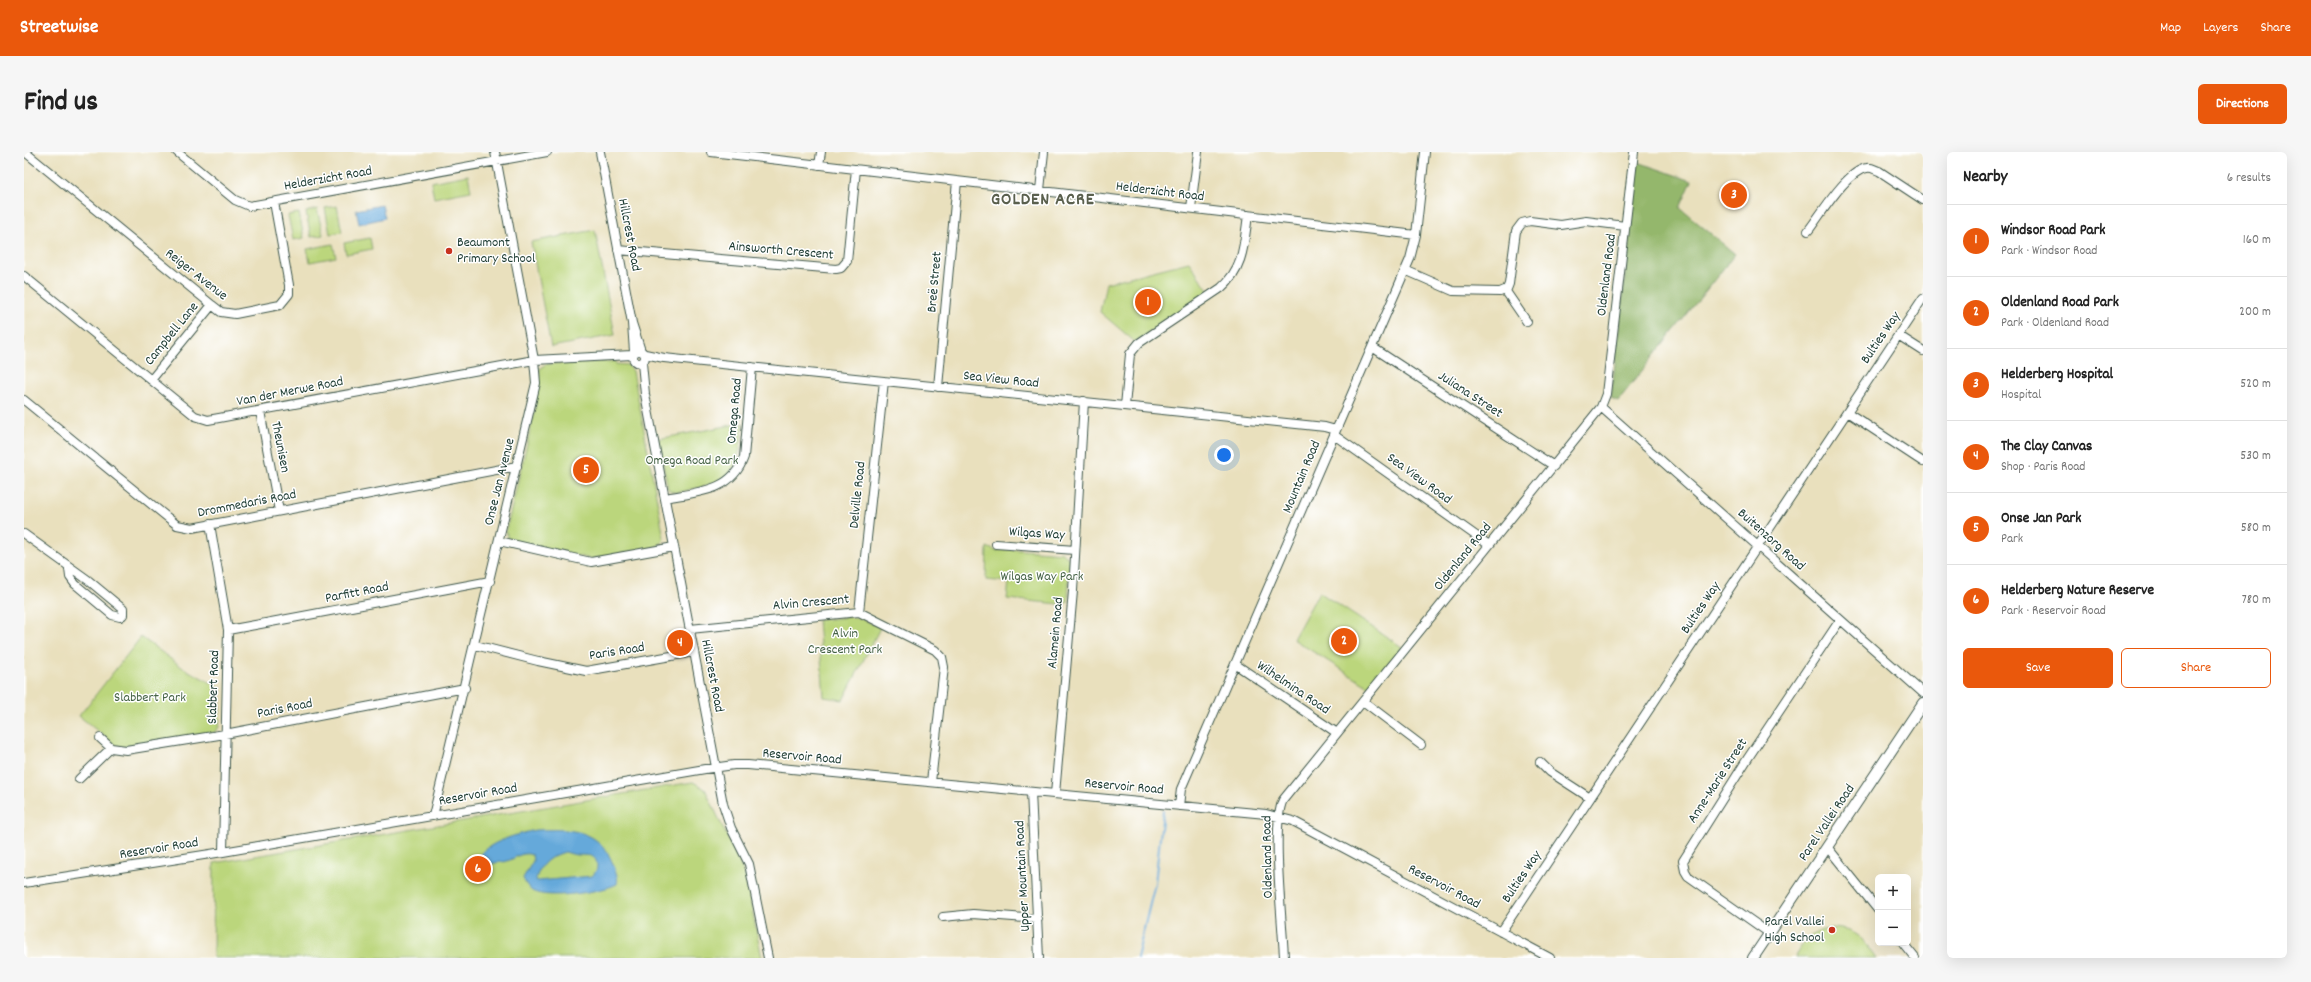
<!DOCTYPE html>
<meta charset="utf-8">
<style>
:root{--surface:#fff;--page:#f6f6f6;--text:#222;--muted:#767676;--line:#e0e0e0;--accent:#ea580c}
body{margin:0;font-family:Dekko,sans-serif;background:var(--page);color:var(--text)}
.controls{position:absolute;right:12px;bottom:12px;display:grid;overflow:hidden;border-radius:6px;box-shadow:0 4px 16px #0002}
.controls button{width:36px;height:36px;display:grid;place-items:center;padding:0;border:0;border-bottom:1px solid var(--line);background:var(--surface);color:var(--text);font:20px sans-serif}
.you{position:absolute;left:1200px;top:303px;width:14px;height:14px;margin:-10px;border:3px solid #fff;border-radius:50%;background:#1a73e8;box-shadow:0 0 0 6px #1a73e833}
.badge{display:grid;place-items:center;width:26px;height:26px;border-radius:50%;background:var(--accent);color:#fff;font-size:13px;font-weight:700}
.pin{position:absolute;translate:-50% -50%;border:2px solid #fff;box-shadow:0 1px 4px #0006}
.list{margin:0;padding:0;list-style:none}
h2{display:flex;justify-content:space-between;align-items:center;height:52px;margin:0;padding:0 16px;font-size:17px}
h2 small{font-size:13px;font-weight:400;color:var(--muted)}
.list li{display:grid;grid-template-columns:26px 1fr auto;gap:12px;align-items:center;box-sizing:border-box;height:72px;padding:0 16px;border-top:1px solid var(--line)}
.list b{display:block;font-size:15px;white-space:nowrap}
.list p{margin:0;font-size:13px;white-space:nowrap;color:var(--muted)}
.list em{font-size:13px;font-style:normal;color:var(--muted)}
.actions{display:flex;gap:8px;padding:12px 16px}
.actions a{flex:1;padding:9px 0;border:1px solid var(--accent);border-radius:6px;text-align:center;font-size:14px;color:var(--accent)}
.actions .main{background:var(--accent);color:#fff}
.map{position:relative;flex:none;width:1899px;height:806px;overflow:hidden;border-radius:6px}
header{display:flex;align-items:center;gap:24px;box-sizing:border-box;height:56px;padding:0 20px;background:var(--accent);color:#fff}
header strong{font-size:19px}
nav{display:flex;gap:22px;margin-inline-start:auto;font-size:14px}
.intro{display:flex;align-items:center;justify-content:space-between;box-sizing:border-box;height:96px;padding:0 24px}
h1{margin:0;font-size:28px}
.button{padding:10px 18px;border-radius:6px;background:var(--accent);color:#fff;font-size:14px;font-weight:700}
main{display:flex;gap:24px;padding:0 24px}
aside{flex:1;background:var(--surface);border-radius:6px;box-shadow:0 4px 16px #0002}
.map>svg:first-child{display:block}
</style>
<header>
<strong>Streetwise</strong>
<nav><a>Map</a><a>Layers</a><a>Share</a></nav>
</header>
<div class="intro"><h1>Find us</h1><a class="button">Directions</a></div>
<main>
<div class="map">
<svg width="1899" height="806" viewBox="0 0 1899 806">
<rect width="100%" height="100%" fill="#fff"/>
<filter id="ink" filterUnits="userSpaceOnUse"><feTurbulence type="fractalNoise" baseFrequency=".025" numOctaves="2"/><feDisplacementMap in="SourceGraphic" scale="8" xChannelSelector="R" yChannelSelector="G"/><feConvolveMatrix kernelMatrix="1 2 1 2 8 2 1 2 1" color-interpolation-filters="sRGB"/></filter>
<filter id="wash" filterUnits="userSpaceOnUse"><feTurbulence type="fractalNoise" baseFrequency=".012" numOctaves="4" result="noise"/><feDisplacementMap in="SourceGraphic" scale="16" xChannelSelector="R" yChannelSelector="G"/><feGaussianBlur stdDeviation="0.9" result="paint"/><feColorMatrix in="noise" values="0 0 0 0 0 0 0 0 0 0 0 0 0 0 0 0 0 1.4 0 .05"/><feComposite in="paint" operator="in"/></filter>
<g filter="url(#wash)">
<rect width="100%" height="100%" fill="#e9e0bd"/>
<path fill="#bbd67c" stroke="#6d8a58" d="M 444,23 L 447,39 L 410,46 L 407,30 Z
M 313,54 L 318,80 L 306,82 L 301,56 Z
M 293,57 L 299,83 L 287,85 L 282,60 Z
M 275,61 L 280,86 L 269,88 L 264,63 Z
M 571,78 L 591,183 L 527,195 L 507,90 Z
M 346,86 L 348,97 L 322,102 L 320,91 Z
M 309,92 L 312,105 L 286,110 L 283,97 Z
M 1165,110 L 1185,140 L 1111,190 L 1076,160 L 1082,131 Z
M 592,209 L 592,212 L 604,213 L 609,219 L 640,386 L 638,391 L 632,395 L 567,407 L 485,388 L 482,379 L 511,258 L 516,216 L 522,212 Z
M 719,271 C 715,313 713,329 668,337 C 660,339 651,343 644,337 L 634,287 Z
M 963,395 L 972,399 L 983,397 L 1038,401 L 1046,407 L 1044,450 L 1036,452 L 983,447 L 985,430 L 962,428 Z
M 1295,440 L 1378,495 L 1345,535 L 1269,487 Z
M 825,465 L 839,467 L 856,476 L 819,548 L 800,545 L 794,468 Z
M 117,485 L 159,516 L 197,536 L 195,575 L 191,580 L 101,595 L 91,593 L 55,564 Z
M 669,630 L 681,637 L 721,723 L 738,806 L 189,806 L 190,711 Z
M 1808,776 C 1831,777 1841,788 1853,806 L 1771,806 C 1778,788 1789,779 1808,776 Z"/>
<path fill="#94b76c" stroke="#5a7a50" d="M 1614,10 L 1668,29 L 1656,56 L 1711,102 L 1594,249 L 1587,246 Z"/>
<path fill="#65a9da" stroke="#427387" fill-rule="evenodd" d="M 358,53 L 361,66 L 335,72 L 332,58 Z
M 511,678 C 544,677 575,675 589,712 C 591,718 595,725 593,732 C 578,740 523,748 508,739 C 504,736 501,731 499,726 L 509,709 L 508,703 C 496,698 489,710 478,710 C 468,711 469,712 460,714 L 453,706 C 465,689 492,683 511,678 ZM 541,700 C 545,701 550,703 554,703 C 562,704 572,701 573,713 C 573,718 572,720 568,724 L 513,729 L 512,727 C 516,711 527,704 541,700 Z"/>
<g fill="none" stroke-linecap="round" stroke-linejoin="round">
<path stroke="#65a9da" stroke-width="2" d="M 1113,806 L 1131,731 L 1139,659"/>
</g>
</g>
<g filter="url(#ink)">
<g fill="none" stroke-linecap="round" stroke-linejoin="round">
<g stroke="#3d5549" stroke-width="10">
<path id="minor" d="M 1,0 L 188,153 L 197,160 L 211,162 L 256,153 L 265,142 L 265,133 L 250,50
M 153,0 L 211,48 L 225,54 L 523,0
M 576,0 L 608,171 L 617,199
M 687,0 L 1392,83
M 795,13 L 797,0
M 1016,38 L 1020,0
M 1167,56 L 1174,0
M 1784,79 C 1796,64 1823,18 1843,16 C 1848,15 1851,18 1855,19 L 1899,48
M 594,98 L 812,117 L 817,116 L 823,109 L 832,17
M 1381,118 L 1429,139 L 1476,140 L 1483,137 L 1485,132 L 1492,79 L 1498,71 L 1506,69 L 1537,73 L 1562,69 L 1601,74
M 0,124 L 171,264 L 184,268 L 510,208 L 608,203
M 1481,138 L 1503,170
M 608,171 L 610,200
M 1874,183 L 1899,199
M 1348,195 L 1530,314
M609 205a6 6 0 1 1 12 0a6 6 0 1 1-12 0Z
M 621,202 L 640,206 L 1301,275 L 1312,278
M 618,211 L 621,242 L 699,652 L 707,676 L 725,712 L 744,806
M 127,228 L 188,153
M 914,235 L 933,29
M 0,248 L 143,365 L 153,373 L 168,376 L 493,314
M 1101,254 L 1106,202 L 1115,191 L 1197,136 C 1220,116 1220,91 1224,63
M 1577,255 L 1899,541
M 236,259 L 255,359
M 1823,260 L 1899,310
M 1310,283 L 1465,393
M 641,346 C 673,340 708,340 720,305 L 728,215
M 186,372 L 204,478 L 199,700
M 0,382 L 64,428 L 99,457 L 99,463 L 96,465 L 88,463 L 51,432 L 46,425 L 45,417
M 475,389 L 567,410 L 650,395
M 972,392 L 1051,398
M 835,460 L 860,229
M 666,477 L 835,460 L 911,498 L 918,505 L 920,515 L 907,630
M 204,478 L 466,429
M 451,493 L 514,509 L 562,519 L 670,500
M 1211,512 L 1313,581
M 1339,549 L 1397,593
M 76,586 L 87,596 L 102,598 L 201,582 L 441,536
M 1516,610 L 1526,620 L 1566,646
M 55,627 L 87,596
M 1007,640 L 1015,806
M 1031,642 L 1049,439 L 1060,249
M 1155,654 L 1157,637 L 1386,107 L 1392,83 L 1401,0
M 409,664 L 512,231 L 510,208 L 471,0
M 1804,696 L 1854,758
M 0,731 L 199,700 L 681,617 L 710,613 L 724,613 L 1242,662 L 1269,669 L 1526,806
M 919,765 L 949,762 L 1014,767
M 1477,780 L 1899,146
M 1745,781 L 1664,724 L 1661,719 L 1659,709 L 1724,606 L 1816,468
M 1879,791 L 1891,806
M 1260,806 C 1259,775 1247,671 1259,648 L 1577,255 L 1582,242 L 1610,0"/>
</g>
<g stroke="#3d5549" stroke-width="12">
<path id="tertiary" d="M 1729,806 L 1899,551"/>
</g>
<use href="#minor" stroke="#fff" stroke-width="8"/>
<use href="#tertiary" stroke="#fff" stroke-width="10"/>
</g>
</g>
<g fill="#c8321e" stroke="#fff" stroke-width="1.5">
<circle cx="425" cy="99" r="4"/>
<circle cx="1808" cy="778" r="4"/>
</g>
<g text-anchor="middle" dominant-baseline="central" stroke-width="3" stroke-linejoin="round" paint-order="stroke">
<g font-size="14" fill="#1f3d34" stroke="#fff">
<text transform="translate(304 27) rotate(-10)">Helderzicht Road</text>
<text transform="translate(1136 40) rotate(7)">Helderzicht Road</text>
<text transform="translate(605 83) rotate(79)">Hillcrest Road</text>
<text transform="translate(757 99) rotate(5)">Ainsworth Crescent</text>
<text transform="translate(172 123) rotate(38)">Reiger Avenue</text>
<text transform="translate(1583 123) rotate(-83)">Oldenland Road</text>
<text transform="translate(911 130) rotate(-85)">Breë Street</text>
<text transform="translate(148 182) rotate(-51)">Campbell Lane</text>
<text transform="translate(1857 186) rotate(-56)">Bulties Way</text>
<text transform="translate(977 228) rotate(6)">Sea View Road</text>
<text transform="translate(266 240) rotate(-11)">Van der Merwe Road</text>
<text transform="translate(1446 243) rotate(33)">Juliana Street</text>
<text transform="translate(711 259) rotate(-85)">Omega Road</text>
<text transform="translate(256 295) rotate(79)">Theunisen</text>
<text transform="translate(1278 325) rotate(-67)">Mountain Road</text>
<text transform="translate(1395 327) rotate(36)">Sea View Road</text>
<text transform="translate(476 330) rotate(-76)">Onse Jan Avenue</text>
<text transform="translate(834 343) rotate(-84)">Delville Road</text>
<text transform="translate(223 352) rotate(-11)">Drommedaris Road</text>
<text transform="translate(1013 382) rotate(4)">Wilgas Way</text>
<text transform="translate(1747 388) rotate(42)">Buitenzorg Road</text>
<text transform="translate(1439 405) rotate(-51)">Oldenland Road</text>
<text transform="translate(333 441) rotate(-11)">Parfitt Road</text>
<text transform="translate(787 451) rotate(-5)">Alvin Crescent</text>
<text transform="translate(1677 456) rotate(-56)">Bulties Way</text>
<text transform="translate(1032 481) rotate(-85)">Alamein Road</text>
<text transform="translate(593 500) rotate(-9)">Paris Road</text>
<text transform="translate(688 524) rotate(79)">Hillcrest Road</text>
<text transform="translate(190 535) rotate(-88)">Slabbert Road</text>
<text transform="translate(1269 536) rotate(34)">Wilhelmina Road</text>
<text transform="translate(261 557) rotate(-11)">Paris Road</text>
<text transform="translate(778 605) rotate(5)">Reservoir Road</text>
<text transform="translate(1694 629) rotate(-57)">Anne-Marie Street</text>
<text transform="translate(1100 635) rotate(5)">Reservoir Road</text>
<text transform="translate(454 643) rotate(-10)">Reservoir Road</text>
<text transform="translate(1803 671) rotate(-56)">Parel Vallei Road</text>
<text transform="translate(135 697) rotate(-9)">Reservoir Road</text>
<text transform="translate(1244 705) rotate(-91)">Oldenland Road</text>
<text transform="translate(999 724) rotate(-93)">Upper Mountain Road</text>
<text transform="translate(1498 725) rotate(-56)">Bulties Way</text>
<text transform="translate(1420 735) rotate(28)">Reservoir Road</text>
</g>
<g font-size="14" fill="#1f3d34" stroke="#fff" text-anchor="start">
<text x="433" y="91">Beaumont<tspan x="433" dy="16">Primary School</tspan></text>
<text x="1800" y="770" text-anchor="end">Parel Vallei<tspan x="1800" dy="16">High School</tspan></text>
</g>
<g font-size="14" fill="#466346" stroke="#fff">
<text x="668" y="309">Omega Road Park</text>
<text x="1018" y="425">Wilgas Way Park</text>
<text x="821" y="482">Alvin<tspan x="821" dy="16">Crescent Park</tspan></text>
<text x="126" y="546">Slabbert Park</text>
</g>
<g font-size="18" font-weight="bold" letter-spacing="1" fill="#5a604e" stroke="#fff">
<text x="1019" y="48">GOLDEN ACRE</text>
</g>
</g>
</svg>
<div class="controls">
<button>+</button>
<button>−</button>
</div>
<div class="you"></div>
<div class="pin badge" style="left:1124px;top:150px">1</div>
<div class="pin badge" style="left:1320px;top:489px">2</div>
<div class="pin badge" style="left:1710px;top:43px">3</div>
<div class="pin badge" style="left:656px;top:491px">4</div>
<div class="pin badge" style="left:562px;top:318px">5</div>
<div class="pin badge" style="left:454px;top:717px">6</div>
</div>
<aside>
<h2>Nearby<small>6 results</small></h2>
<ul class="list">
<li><span class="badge">1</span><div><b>Windsor Road Park</b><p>Park · Windsor Road</p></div><em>160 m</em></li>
<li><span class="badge">2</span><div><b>Oldenland Road Park</b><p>Park · Oldenland Road</p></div><em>200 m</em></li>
<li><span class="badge">3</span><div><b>Helderberg Hospital</b><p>Hospital</p></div><em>520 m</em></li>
<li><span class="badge">4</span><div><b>The Clay Canvas</b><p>Shop · Paris Road</p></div><em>530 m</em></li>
<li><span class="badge">5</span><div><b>Onse Jan Park</b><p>Park</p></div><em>580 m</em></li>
<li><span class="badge">6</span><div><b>Helderberg Nature Reserve</b><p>Park · Reservoir Road</p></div><em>780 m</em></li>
</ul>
<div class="actions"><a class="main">Save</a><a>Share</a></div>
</aside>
</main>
